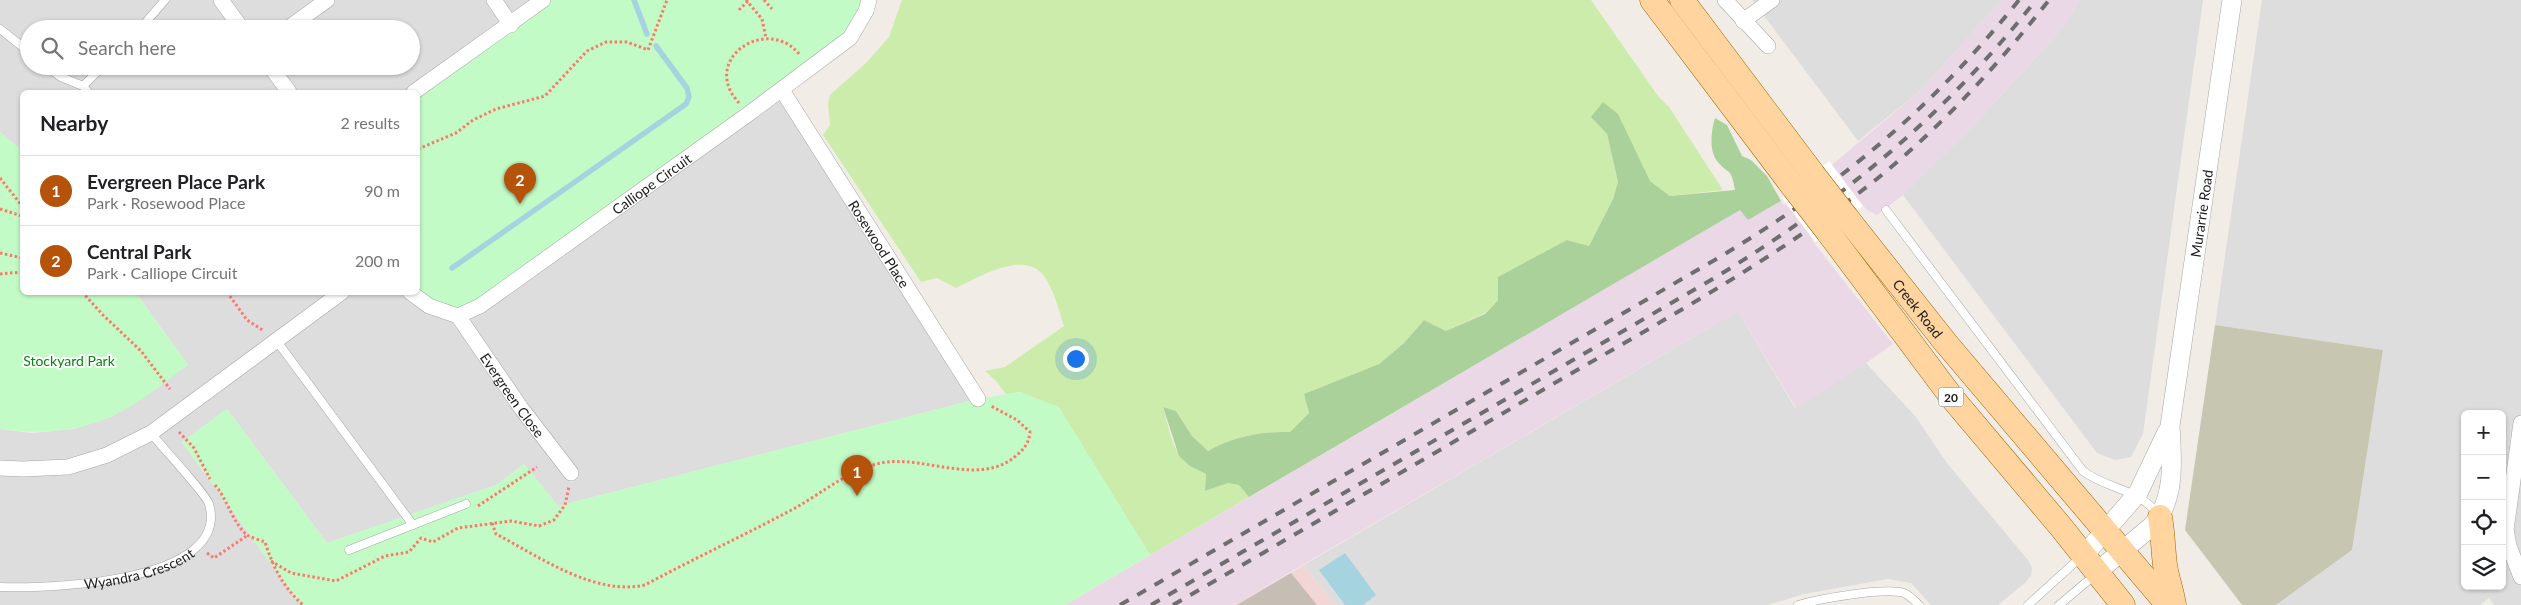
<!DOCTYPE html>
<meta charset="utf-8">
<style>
:root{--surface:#fff;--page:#f6f6f6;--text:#202124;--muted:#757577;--line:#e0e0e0;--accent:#b45309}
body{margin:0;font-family:Lato,sans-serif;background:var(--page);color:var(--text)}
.controls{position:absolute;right:15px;bottom:15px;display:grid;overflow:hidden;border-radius:8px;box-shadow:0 1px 4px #0004}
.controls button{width:45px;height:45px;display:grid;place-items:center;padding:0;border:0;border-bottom:1px solid var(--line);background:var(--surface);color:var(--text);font:25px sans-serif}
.you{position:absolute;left:1075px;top:358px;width:18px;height:18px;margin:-12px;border:4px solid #fff;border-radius:50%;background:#1a73e8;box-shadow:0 0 0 8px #1a73e833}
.badge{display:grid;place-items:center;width:32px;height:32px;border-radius:50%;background:var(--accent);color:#fff;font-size:16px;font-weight:700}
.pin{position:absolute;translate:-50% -41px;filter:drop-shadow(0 1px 2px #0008)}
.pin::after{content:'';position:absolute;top:26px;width:18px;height:15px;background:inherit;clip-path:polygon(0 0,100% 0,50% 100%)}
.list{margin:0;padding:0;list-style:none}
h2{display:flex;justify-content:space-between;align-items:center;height:65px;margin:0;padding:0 20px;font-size:21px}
h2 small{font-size:16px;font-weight:400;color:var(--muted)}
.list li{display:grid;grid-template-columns:32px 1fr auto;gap:15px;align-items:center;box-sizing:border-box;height:70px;padding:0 20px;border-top:1px solid var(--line)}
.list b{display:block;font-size:19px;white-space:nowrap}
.list p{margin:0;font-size:16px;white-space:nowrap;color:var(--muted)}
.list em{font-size:16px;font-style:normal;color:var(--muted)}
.icon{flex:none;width:28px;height:28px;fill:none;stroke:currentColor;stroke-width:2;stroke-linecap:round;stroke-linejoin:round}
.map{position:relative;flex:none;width:2521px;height:605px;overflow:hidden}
.search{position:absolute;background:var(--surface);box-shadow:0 1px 4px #0004;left:20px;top:20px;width:400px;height:55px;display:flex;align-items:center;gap:12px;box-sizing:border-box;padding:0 18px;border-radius:28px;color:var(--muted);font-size:19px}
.panel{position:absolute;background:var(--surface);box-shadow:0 1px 4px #0004;left:20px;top:90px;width:400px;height:205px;border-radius:8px}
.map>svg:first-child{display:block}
</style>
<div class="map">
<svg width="2521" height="605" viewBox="0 0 2521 605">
<rect width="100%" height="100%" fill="#f1ede6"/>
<path fill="#dedddd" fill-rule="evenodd" d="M 0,0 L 543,0 L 414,92 L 22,92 L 22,151 L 0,132 ZM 29,29 L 411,29 L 411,66 L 29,66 Z
M 1752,0 L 2002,0 L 1920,91 L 1858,141 Z
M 2080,0 L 2203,0 L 2143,434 L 2131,457 L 2115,460 L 2097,453 L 1903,195 L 1974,125 L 2064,26 Z
M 2262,0 L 2521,0 L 2521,605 L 2494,605 L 2489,598 L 2480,605 L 2276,605 L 2352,550 L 2383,350 L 2215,325 ZM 2465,414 L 2502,414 L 2502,586 L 2465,586 Z
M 782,90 L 978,399 L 558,506 L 524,464 L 496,485 L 327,543 L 227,409 L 182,442 L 301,605 L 0,605 L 0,429 L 32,433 L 73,429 L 111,417 L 188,365 L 136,293 L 410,293 Z
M 1738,311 L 1795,408 L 1866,363 L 1916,417 L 1947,463 L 2028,560 L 2032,568 L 2031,575 L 2026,582 L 1998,605 L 1931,605 L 1911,583 L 1888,579 L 1804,594 L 1768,605 L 1335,605 L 1304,565 Z"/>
<path fill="#f2d6d6" d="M 1304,565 L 1335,605 L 1234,605 Z"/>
<path fill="#ead8e7" d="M 2002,0 L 2080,0 L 2064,26 L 1974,125 L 1903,195 L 1877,215 L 1867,210 L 1860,202 L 1812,240 L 1893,344 L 1866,363 L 1796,408 L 1738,311 L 1234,605 L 1065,605 L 1741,209 L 1748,220 L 1781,201 L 1784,205 L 1920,91 Z"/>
<path fill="#c6c6b1" d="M 2215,325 L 2383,350 L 2352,550 L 2276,605 L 2242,605 L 2185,530 Z"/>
<path fill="#ccecab" d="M 902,0 L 1591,0 L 1658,96 L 1669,107 L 1723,190 L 1670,196 L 1650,181 L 1634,150 L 1591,117 L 1607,134 L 1618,182 L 1613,199 L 1589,246 L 1567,240 L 1541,256 L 1485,313 L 1446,331 L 1424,320 L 1404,343 L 1379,364 L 1304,394 L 1309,413 L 1290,432 C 1261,431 1233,437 1208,451 L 1192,436 L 1176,411 L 1163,407 C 1173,442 1171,457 1206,474 L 1205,491 L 1228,483 L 1239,485 L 1249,497 L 1150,555 L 1059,408 L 1020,392 L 1006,394 L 996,381 L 985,371 L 1005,367 L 1064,326 C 1059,311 1055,293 1046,279 C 1028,247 979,277 956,288 L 937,278 L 921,282 L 823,135 L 830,125 L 828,103 L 830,95 L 867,62 L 889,37 Z"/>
<path fill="#abd19a" d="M 1603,102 L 1618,114 L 1650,181 L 1670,196 L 1735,190 C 1731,166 1729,176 1717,161 C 1709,151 1711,130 1715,118 L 1727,125 L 1742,156 L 1751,160 L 1767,176 L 1781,201 L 1748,220 L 1740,210 L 1249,497 L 1239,485 L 1228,483 L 1205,491 L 1206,474 L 1190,466 L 1179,456 L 1163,407 L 1176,411 L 1192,436 L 1208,451 C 1233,437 1261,431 1290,432 L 1309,413 L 1304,394 L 1379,364 L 1404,343 L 1424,320 L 1446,331 L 1485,314 L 1498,300 L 1498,277 L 1567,240 L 1589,246 L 1613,199 L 1618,182 L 1607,134 L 1591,117 Z"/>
<path fill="#c3fbc7" d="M 543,0 L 869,0 L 850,38 L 458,316 L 418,292 L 418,92 Z
M 0,132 L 22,151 L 22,292 L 136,293 L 188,365 C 163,383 138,405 110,417 C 75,433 37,434 0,429 Z
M 1020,392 L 1059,407 L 1150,555 L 1065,605 L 301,605 L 182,442 L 227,409 L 327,543 L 496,485 L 524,464 L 558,506 L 978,399 Z"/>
<path fill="#a6d3e0" d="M 1345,553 L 1376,595 L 1363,605 L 1345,605 L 1319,570 Z"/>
<path fill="#fff" d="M 1829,161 L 1863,206 L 1815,242 L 1782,198 Z"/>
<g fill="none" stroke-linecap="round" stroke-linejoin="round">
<path stroke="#a6d3e0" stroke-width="5.5" d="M 634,0 L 647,34
M 452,268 L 686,104 L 689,97 L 687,88 L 656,46"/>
</g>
<path fill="#c6bdb5" d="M 1291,573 L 1317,605 L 1237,605 Z"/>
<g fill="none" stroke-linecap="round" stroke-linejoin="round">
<g stroke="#a7a7a7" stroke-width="9">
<g id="service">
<path d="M 0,29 L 29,52"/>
<path d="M 140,29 L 165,0"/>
<path d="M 46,66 L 61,77 L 83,86 L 88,92"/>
<path d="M 83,86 L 103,66"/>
<path d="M 1886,210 L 2083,471 C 2106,489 2141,489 2158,515"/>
<path d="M 276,340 L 413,525"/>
<path d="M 349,550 L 466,504"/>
<path id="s1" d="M 0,587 C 46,589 232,583 209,504 C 207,495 160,445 151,433"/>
<path d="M 1798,605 C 1819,599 1884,587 1904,593 C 1909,595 1915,601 1919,605"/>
<path d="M 2028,605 L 2082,556"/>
<path d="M 2059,605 L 2096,574"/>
</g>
</g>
<g stroke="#a7a7a7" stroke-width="16">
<g id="minor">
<path d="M 221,0 L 242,29"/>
<path d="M 494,0 L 511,25"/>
<path d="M 1725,0 L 1768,46"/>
<path d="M 1743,21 L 1772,0"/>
<path d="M 287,29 L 327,0"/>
<path d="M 270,66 L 289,92"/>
<path id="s2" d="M 782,90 L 978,399"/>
<path d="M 414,92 L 543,0"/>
<path id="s3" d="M 410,292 L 429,306 L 458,316 L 480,306 L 747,115 L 850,38 L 866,11 L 869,0"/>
<path id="s4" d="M 458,316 L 521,408 L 571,473"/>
<path d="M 2521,423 L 2506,530 L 2509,546 L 2521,577"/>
<path d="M 0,468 L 23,469 L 68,467 L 107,455 L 151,433 L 342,292"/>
</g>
</g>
<g stroke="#a7a7a7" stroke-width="20">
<g id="tertiary">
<path d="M 2084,555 L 2138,493 L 2167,432"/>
<path id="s5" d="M 2097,572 L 2152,526 C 2176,499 2172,459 2170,426 L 2232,0"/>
</g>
</g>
<g stroke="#9c6700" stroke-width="25">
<g id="primary">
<path d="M 1652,0 L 1794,188"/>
<path d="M 1682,0 L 1813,174"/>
<path id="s6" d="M 1847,218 L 1945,342 L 2168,605"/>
<path d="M 1828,232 L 1953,399 L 2061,527 L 2123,605"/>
<path d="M 2160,517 C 2163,534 2163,549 2165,565 C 2167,579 2172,591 2174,605"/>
</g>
</g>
<path stroke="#fe786a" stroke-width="3" stroke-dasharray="2.5 2.5" stroke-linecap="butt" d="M 746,0 L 762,19 L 766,38
M 764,0 L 772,9
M 739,10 L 749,0
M 739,103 C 736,99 732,95 730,90 C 712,51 771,18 800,55
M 418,149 L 456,133 L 473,120 L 496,109 L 545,96 L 587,51 L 606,42 L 627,42 L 648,50 L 667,0
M 0,178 L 22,206
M 0,209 L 22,216
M 0,253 L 22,258
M 0,274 L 22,272
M 82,292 L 103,315 L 141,351 L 170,389
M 227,292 L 247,320 L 264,331
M 179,432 L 194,448 L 210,479
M 215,485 C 228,500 232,522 247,535 C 252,538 260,540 265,542 C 273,567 283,587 303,605
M 478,506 L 537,467
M 492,523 L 496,534 C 540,557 594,596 645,585 C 695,558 747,534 797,507 C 823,492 851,469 881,463 C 924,454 981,489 1018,454 C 1025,448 1029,442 1030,432 L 1017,420 L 991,406
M 207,553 L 214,558 L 248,535
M 271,561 L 291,573 L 336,581 L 385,556 L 409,552 L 421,538 L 433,542 L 458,528 L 511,521 L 539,526 L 554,520 L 565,505 L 569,487"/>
<use href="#service" stroke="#fff" stroke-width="8"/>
<use href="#minor" stroke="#fff" stroke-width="15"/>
<use href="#tertiary" stroke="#fff" stroke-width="19"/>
<use href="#primary" stroke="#ffd49e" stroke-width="24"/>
<path stroke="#6e6e6e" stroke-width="4" stroke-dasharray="10 10" stroke-linecap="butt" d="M 1120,605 L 1713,261 C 1836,188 1930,111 2019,0
M 1151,605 L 1711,280 C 1837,204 1944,117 2036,0
M 1173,605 C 1296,534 1419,462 1541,391 C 1656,324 1774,261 1878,178 C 1942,126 1998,65 2049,0"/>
<g stroke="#9c6700" stroke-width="25" stroke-linecap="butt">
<path id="primary-bridge" d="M 1813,174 L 1847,218
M 1794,188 L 1828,232"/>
</g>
<use href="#primary-bridge" stroke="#ffd49e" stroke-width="24"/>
</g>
<g text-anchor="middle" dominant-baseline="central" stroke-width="4" stroke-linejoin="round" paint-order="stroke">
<rect fill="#fff" stroke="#636363" stroke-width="1" x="1938.5" y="387.5" width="25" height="19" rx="4"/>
<g font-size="12" font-weight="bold" fill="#202020">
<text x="1951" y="397">20</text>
</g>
<g font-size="14" fill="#202020" stroke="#fff">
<text stroke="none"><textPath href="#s3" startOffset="289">Calliope Circuit</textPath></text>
<text stroke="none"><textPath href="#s5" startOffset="391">Murarrie Road</textPath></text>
<text stroke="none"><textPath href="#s2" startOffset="182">Rosewood Place</textPath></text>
<text stroke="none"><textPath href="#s6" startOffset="115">Creek Road</textPath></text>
<text stroke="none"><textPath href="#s4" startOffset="96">Evergreen Close</textPath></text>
<text stroke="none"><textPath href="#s1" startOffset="141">Wyandra Crescent</textPath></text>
</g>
<g font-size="14" fill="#088411" stroke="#fff">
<text x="69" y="360">Stockyard Park</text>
</g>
</g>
</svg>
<div class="controls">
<button>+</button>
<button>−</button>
<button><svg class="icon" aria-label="locate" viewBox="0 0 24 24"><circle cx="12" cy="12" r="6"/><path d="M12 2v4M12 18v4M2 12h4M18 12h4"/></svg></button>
<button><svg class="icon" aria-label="layers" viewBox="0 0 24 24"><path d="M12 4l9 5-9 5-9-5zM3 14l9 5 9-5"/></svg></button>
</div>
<div class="you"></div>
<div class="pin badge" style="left:857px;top:496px">1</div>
<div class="pin badge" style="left:520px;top:204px">2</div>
<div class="search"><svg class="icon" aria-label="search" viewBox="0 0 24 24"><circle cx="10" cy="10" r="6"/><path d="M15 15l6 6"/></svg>Search here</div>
<section class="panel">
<h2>Nearby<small>2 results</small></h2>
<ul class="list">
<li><span class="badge">1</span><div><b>Evergreen Place Park</b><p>Park · Rosewood Place</p></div><em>90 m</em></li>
<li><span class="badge">2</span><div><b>Central Park</b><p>Park · Calliope Circuit</p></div><em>200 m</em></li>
</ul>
</section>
</div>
